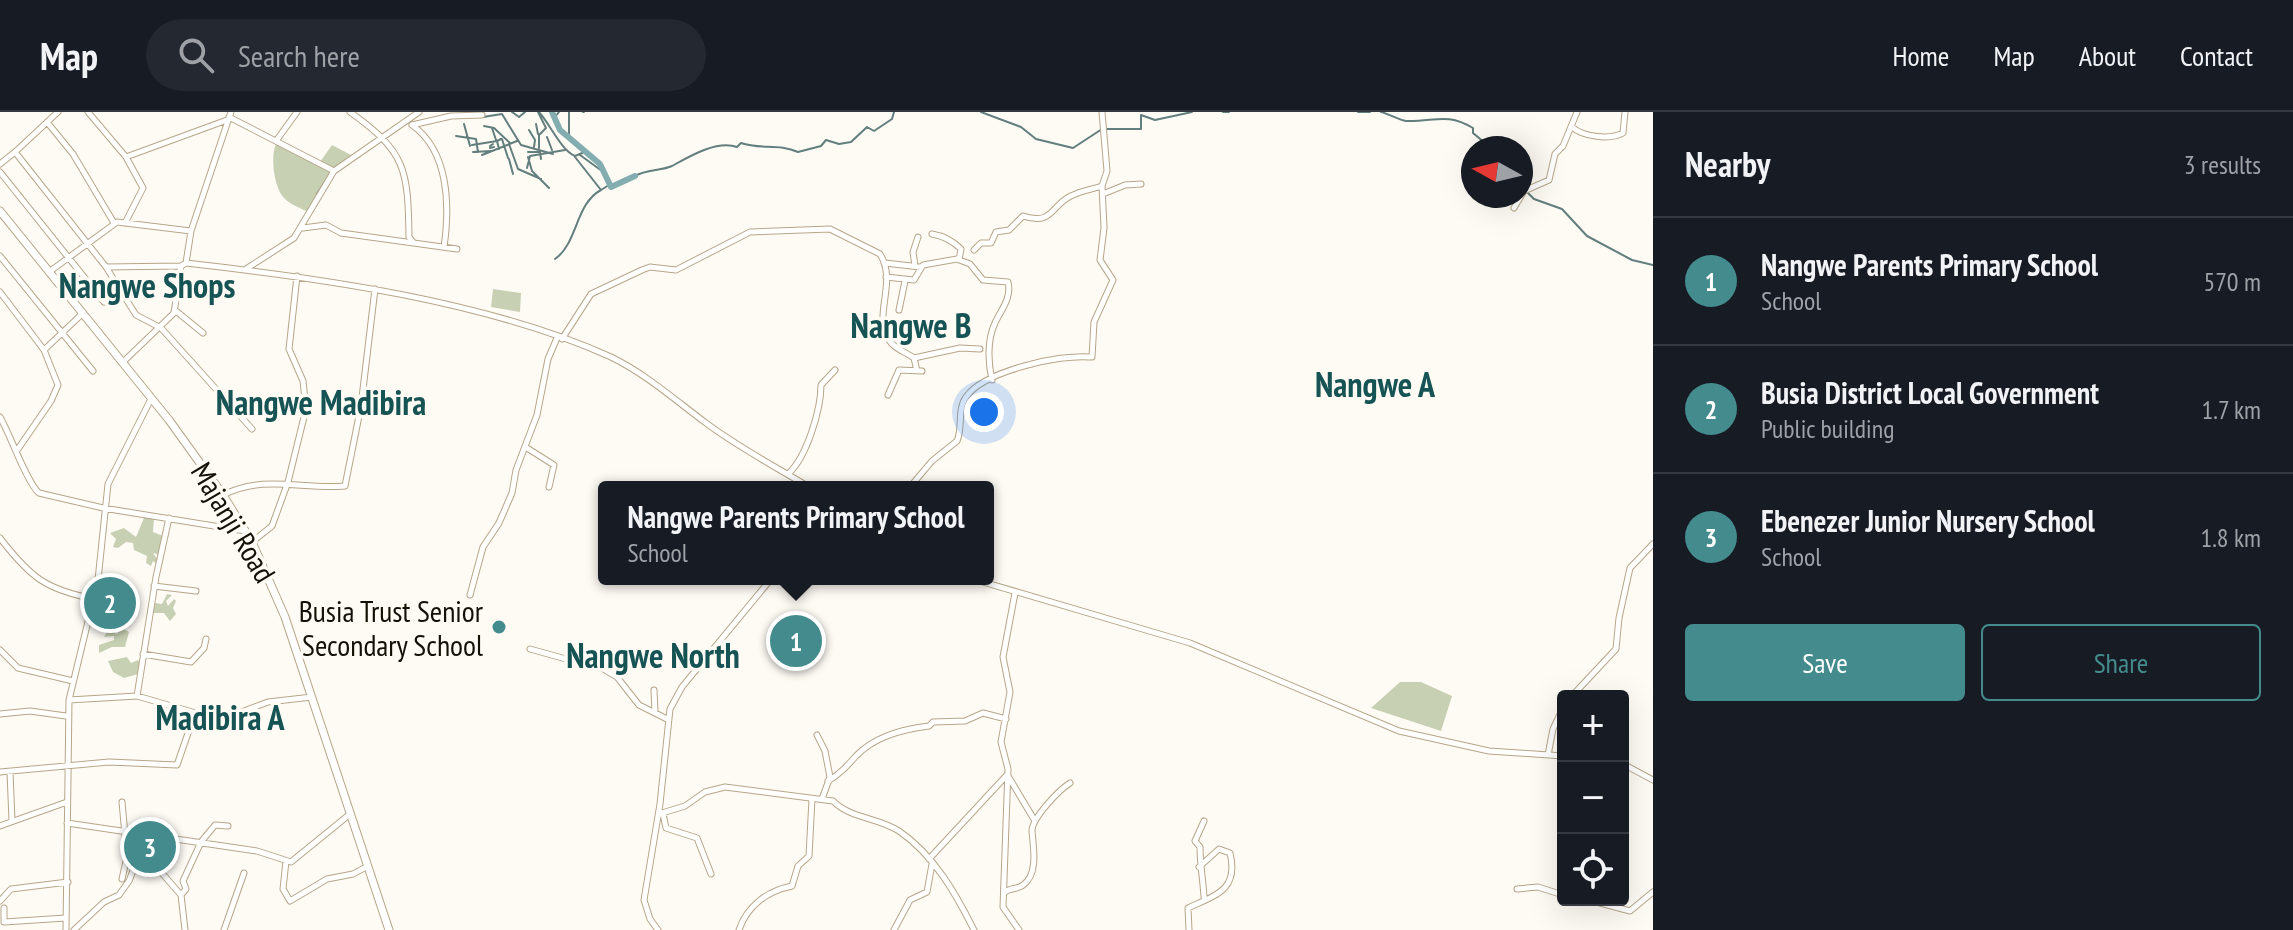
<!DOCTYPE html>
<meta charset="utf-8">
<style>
:root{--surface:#171b24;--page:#242831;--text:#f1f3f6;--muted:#9ea1a6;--line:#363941;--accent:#438b8c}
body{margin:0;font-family:"PT Sans Narrow",sans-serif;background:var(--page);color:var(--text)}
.controls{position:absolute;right:24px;bottom:24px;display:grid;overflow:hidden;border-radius:8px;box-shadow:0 8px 32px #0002}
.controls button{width:72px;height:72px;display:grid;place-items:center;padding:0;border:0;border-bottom:2px solid var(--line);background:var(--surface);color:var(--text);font:40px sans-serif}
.compass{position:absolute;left:1461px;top:24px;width:72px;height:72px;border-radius:50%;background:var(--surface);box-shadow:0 8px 32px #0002;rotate:278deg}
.you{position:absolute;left:984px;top:300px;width:28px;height:28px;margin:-20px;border:6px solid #fff;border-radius:50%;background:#1a73e8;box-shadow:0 0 0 12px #1a73e833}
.badge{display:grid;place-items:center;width:52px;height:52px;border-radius:50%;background:var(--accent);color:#fff;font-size:26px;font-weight:700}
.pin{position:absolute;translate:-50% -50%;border:4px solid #fff;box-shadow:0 2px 8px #0006}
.popup{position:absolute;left:598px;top:369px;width:396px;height:104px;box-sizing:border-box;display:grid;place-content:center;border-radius:8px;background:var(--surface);filter:drop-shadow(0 2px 6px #0005);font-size:26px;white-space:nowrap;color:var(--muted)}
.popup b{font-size:30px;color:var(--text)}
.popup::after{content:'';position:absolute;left:50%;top:100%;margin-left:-16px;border:16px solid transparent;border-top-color:var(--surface)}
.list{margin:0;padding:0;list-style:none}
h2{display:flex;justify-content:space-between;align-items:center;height:104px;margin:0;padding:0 32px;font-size:34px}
h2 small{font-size:26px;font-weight:400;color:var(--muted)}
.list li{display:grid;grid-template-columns:52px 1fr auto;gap:24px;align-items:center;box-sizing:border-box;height:128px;padding:0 32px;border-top:2px solid var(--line)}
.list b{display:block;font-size:30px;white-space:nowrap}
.list p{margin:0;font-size:26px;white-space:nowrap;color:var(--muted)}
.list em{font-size:26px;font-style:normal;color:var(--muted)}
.actions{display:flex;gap:16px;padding:24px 32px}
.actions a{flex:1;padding:18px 0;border:2px solid var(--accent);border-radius:8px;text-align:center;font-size:28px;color:var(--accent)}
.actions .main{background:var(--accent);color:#fff}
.icon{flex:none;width:44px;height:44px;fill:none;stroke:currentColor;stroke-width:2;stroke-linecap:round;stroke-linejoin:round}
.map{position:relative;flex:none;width:1653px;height:818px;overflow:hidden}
header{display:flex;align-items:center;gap:48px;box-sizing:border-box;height:112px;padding:0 40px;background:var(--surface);border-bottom:2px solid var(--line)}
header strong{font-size:38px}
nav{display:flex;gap:44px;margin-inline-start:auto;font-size:28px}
.search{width:560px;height:72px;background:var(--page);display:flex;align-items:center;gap:20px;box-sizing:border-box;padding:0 28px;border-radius:44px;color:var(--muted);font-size:30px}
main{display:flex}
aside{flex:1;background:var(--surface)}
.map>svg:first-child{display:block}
</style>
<header>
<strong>Map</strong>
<div class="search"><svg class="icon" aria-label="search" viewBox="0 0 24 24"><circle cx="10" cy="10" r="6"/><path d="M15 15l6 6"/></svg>Search here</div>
<nav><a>Home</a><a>Map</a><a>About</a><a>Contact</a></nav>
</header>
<main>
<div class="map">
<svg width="1653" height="818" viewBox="0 0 1653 818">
<rect width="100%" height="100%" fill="#fefbf5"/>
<path fill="#c7d0b3" d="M 276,32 L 331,60 L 308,100 C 301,96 291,93 285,87 C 274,77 270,45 276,32 Z
M 332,33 L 353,44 L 334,57 L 320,50 Z
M 493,177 L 521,181 L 520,200 L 491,195 Z
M 144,406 L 154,406 L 153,420 L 163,424 L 160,443 L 153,441 L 158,448 L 157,452 L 153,449 L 151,454 L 146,451 L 147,444 L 134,438 L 133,431 L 126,430 L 118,436 L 113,435 L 116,427 L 110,421 L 124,416 L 136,425 Z
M 167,482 L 172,483 L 166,489 L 168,494 L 174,487 L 176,489 L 173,496 L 176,502 L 170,509 L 164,501 L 153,501 L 155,491 L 162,492 Z
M 122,516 L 129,520 L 125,535 L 112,535 L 99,541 L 99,533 L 114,528 L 114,524 L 104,525 L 108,518 L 117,522 Z
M 127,545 L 131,551 L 138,548 L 142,555 L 138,562 L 124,566 L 113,560 L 108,549 Z
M 1400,570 L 1421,570 L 1452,584 L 1441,619 L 1371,596 Z"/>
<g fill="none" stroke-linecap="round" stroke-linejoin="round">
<path stroke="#627e7d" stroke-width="2" d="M 512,0 L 519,5 L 525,0
M 538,0 L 546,16 L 539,23 L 539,36
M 539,0 C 550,12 561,38 575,44 L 587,39
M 583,0 L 584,0
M 981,0 L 1021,15 L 1036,27 L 1073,36 L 1102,17 L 1141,17 L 1141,3 L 1155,8 L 1192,0
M 1223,0 L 1229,0
M 1358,0 L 1370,0
M 1381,0 C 1389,2 1399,8 1406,9 C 1435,10 1446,0 1473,16 L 1473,21 L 1491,36
M 483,5 L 502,2 L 521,33 L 553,42
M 555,5 L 559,0
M 464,12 L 470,34
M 536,12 L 538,22
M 484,14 L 494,16 L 510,31
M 492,16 L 496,28
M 529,18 L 535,28 L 534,35
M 456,24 L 476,27 L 478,40
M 547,25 L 552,38
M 502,27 L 508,46
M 569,27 L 569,0
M 509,32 L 518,57 L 541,67
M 472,33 L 497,29
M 490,34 L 493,32
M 490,36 L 494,35
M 499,37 L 497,29 L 501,27
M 473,40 L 491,39
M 528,40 L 540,40 L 541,47
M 482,43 L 517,29
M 580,43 L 602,59
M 528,45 L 532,59 L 549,76
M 575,45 L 601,78 L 609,73
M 509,47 L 513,62
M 527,56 L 530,44 L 565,38
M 635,64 C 646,57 661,59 672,54 C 690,44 717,28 737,35 L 741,31 C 761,38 779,31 798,40 L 821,34 L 826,28 L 839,32 L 851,30 L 867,15 L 874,19 L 892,7 L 894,0
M 1528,81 L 1534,87 L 1562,97 L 1587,124 L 1632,148 L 1653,153
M 317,82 L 325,70
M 555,147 C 578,131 575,92 601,78"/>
<path stroke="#83adb0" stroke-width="6" d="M 552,0 L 560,18 L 600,52 L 611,75 L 635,64"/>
<g stroke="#b6a689" stroke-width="7">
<path id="minor" d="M 58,0 L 15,40 L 106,155 L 136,203 L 161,216 L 252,317
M 88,0 L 126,45 L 143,76 L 125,111
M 350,0 C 406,40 408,57 409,125 L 413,130
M 229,5 L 334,59 L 419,0
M 47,10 L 73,42 L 114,111
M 412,13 C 449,39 450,94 444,135
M 412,13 L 451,4 L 482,3
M 1572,15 C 1583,25 1610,28 1623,21 L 1625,0
M 276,29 L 297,0
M 126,45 L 227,8
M 0,52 L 15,40
M 0,60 L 104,190
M 1103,82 L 1125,73 L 1141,72
M 1514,96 L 1524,79 L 1549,68 L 1555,42 L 1563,34 L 1577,0
M 303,116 L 326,113 L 341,121 L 457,137
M 932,122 C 944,124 953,129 961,137 L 959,148
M 974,138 L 981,131 L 991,131 L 996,120 L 1009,118 L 1023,104 C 1053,114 1051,93 1071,84 C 1080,79 1093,77 1102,74
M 0,144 L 93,259
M 186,151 L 191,119 L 231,0
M 885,151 L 920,155
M 915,154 L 913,140 L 918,125
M 106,155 L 181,154 L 186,151 C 320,166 487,189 611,245 C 646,262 675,288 706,311 C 738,335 774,354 809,375
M 246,157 L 294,126 L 334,59
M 49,160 L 117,110 L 191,119
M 886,165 L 914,168 L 923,153 L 957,147 L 970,152 L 983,168 L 1008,170 C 1012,186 1001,198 995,211 C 987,228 988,251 992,268
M 0,180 L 44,238 L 58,273 L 51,289 L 18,337
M 899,198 L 905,169
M 176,199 L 203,221
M 562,227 L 591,182 L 642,158 L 650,155 L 676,158 L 750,120 L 830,117 L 880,142 C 898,171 872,203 889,228 C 894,237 906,240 914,246 L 917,259
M 44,238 L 82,202
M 1092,245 L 1094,210 L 1113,168 L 1100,148 L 1104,116 L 1102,74 L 1107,59 L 1102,0
M 914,246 L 960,236 L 980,237
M 122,251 L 174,201 L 181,154
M 888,283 L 899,258 L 922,259
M 0,305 C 10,322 27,371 39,381 L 103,396 L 245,419
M 527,336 L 554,353 L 549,375
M 788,362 C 807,345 821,297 821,273 L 835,258
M 910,375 L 932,349 L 957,329 C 963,316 957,297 966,285 C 984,259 1060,242 1090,245
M 223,383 C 265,362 302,378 345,374 L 361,294 L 375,177
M 0,426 C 30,465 46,478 95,487
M 252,430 L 272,414 L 288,370 L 306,297 L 303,269 L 289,237 L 297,164
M 973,467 L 1190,531 L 1399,619 L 1489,639 L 1563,644
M 154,474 L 196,479
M 1015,481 L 1003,545 L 1010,580 L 1001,630 L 1008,657 L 1003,795 L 1019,818
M 470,483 L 483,435 L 499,411 L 512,381 L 516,358 L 537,303 L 548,247 L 557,226
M 530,537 L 566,547 L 590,549 L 617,565 L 639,593 L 667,607
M 0,538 L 18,556 L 73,569
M 143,542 L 191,550 L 204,536 L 206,527
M 654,578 L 655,600
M 137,584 L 156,465 L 169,406
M 1572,584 L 1616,537 L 1619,506 L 1630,456 L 1653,432
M 69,588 L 137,584 L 213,606 L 228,605 L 268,590 L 312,585
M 0,602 L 30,599 L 66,604
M 817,623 L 825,639 L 830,665 L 822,687
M 1548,643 L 1553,617 L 1563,596
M 1623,652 L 1653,668
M 0,660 L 109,650 L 177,653 L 195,601
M 10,660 L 12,709
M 1008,664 L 1035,709
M 828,669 C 840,662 847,654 856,644 C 874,625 903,617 929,614 L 933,610 L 965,609 L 983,601 L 1006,607
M 659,702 L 685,694 L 705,680 L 725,675 L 833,689 C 851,707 877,705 899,719 C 934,743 956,782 974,818
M 663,702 L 666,716 L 697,726 L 711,762
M 1204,709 L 1195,729 L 1200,735 C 1200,753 1203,767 1204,785
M 67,711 L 257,739 L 291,750 L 350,702
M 0,714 L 67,690
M 127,721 L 181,783 L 185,818
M 929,747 L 1006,664
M 286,749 L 283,777 L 290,789 L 327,767 L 353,762 L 368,754
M 122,767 L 127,745 L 122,690
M 1517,777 L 1538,775 L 1563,783
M 1005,780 C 1010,776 1019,777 1023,773 C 1039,762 1033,734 1032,719 C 1032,706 1059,678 1070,671
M 181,783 L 186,777 L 183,769 L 201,730 L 215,713 L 228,714
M 1589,788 L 1630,799 L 1653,780
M 0,789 L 11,777 L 68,770
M 4,796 L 4,810 L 66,806
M 66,818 L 69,588 L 98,468 L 108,372 L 151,287
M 74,818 L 104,790 L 119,783 L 129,769 L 140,740
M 224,818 L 244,761
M 658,818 L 650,807 L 644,788 L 660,692 L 670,597 L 682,575 L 771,467
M 739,818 C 747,794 767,779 792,774 L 798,754 L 809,744 L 812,687
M 894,818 L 910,788 L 927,780 L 932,752
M 1189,818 L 1188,796 C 1216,783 1239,778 1230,741 L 1219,737 L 1199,755"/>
</g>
<g stroke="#b6a689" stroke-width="9">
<path id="major" d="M 0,99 L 169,308 L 223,383 L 252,430 L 285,505 L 389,818"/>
</g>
<use href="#minor" stroke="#fff" stroke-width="5"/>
<use href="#major" stroke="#fff" stroke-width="7"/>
</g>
<circle fill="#438b8c" stroke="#fefbf5" stroke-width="3" cx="499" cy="515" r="8"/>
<g text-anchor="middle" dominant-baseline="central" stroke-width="7" stroke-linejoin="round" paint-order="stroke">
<g font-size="30" fill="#151006" stroke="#fefbf5">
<text transform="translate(234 410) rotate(59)">Majanji Road</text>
</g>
<g font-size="30" fill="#151006" stroke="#fefbf5" text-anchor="end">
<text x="483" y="498">Busia Trust Senior<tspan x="483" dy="34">Secondary School</tspan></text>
</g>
<g font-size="34" font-weight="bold" fill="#165354" stroke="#fefbf5">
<text x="147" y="173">Nangwe Shops</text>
<text x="911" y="213">Nangwe B</text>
<text x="1375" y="272">Nangwe A</text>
<text x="321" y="290">Nangwe Madibira</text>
<text x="653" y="543">Nangwe North</text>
<text x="220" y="605">Madibira A</text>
</g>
</g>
</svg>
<div class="controls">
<button>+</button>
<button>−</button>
<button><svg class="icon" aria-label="locate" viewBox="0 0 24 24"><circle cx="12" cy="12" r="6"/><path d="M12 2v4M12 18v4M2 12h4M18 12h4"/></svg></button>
</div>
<svg class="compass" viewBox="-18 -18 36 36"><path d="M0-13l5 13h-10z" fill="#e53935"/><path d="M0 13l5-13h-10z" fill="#9ea1a6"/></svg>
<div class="you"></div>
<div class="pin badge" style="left:796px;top:529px">1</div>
<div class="popup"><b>Nangwe Parents Primary School</b>School</div>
<div class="pin badge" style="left:110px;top:491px">2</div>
<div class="pin badge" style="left:150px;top:735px">3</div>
</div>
<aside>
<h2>Nearby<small>3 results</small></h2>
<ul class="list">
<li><span class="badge">1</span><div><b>Nangwe Parents Primary School</b><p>School</p></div><em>570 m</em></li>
<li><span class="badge">2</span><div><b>Busia District Local Government</b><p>Public building</p></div><em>1.7 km</em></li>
<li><span class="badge">3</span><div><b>Ebenezer Junior Nursery School</b><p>School</p></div><em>1.8 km</em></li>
</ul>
<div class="actions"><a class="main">Save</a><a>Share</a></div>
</aside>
</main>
